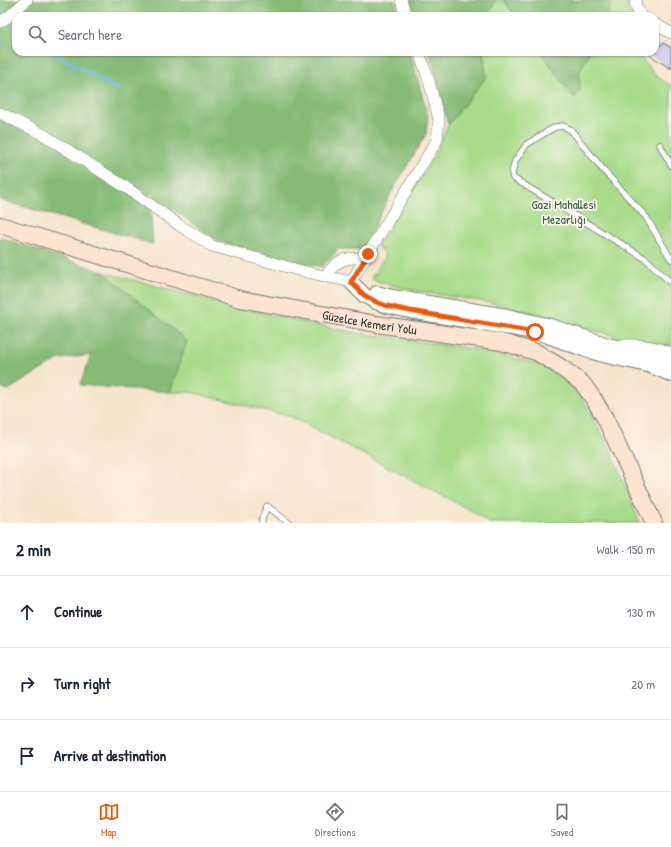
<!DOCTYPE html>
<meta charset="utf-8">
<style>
:root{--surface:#fff;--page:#f2f2f3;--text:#1f2937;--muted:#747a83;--line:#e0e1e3;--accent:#ea580c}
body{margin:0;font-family:"Patrick Hand",sans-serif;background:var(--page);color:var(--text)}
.stop{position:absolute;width:12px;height:12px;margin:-9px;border:3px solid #ea580c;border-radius:50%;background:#fff}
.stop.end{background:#ea580c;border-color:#fff;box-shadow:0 1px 4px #0008}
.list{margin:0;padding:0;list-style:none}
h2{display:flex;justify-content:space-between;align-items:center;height:52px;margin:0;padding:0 16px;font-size:17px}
h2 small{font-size:13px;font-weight:400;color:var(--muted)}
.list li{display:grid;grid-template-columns:26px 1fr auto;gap:12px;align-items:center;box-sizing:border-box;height:72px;padding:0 16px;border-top:1px solid var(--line)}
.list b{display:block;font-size:15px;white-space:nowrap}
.list em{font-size:13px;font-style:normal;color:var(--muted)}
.icon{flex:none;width:22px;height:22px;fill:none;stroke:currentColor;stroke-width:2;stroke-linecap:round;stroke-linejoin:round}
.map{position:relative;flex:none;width:671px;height:523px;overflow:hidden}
.search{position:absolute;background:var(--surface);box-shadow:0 1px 3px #0004;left:12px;right:12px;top:12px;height:44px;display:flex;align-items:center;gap:10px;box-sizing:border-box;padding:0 14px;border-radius:12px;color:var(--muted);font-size:15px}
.sheet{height:268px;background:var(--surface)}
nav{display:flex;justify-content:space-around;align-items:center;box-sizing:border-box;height:56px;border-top:1px solid var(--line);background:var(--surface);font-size:11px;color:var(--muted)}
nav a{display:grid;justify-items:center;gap:2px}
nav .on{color:var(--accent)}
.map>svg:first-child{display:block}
</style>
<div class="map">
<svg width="671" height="523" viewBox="0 0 671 523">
<rect width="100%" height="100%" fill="#fbf7ec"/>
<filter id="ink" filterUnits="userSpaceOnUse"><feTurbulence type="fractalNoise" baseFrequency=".025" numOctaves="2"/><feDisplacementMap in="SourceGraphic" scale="8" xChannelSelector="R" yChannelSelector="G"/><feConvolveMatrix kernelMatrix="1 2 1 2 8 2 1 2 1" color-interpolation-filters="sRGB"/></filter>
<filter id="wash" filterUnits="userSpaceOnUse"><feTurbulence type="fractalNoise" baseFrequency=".012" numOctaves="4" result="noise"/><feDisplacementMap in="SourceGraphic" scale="16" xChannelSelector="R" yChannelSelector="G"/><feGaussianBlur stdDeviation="0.9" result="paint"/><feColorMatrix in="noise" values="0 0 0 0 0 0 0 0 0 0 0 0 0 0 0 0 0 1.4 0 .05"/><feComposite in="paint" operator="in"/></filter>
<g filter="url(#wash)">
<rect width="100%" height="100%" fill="#f7e4cd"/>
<path fill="#a7db8a" stroke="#638c5f" d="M 496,0 L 504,0 L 515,16 L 487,16 Z
M 602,0 L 628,0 C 626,6 630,11 633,16 L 606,16 L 612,3 Z
M 483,52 L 541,52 L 574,98 L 580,90 L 579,73 L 589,52 L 637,52 L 655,75 L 671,86 L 671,346 C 650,342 629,340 608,334 C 573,325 538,313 502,305 C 459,296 413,294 371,279 L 385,255 L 377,246 L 433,158 L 448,125 L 486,77 Z
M 103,272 L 240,308 L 346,331 L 486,351 L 545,366 L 579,393 L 610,448 L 640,523 L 489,523 L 474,512 L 292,417 L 190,392 L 170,392 L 187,341 Z"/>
<path fill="#85bb76" stroke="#527c55" d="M 0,0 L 394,0 L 400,16 L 16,16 L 16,52 L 410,52 L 428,116 L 426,134 L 391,193 L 362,251 L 357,249 L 339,249 L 322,267 L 258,252 L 217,241 L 149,192 L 153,244 L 0,200 Z
M 410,0 L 496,0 L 487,16 L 416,16 Z
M 504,0 L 602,0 L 612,3 L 606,16 L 515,16 Z
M 429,52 L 483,52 L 486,77 L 448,125 L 434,67 Z
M 541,52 L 589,52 L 579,73 L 580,90 L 574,98 Z
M 0,237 L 103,272 L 187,341 L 170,392 L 80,385 L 91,355 L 59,359 L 8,390 L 0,387 Z"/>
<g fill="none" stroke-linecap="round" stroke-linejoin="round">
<path stroke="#74b8ea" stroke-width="3" d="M 0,7 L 3,10
M 51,52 L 118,89"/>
</g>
<g id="blocks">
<path fill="#c5bbe6" d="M 655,42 L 661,46 L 663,43 L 671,48 L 671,69 L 645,52 L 655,52 Z"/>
</g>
</g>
<g filter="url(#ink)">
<use href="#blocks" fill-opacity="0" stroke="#6b776a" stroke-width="1"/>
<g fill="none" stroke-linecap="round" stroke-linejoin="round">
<g stroke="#6b776a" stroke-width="7">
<path id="service" d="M 660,145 L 671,165
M 671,259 L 646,217 L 605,172 L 571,130 L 563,126 L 555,127 L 527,144 L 515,161 L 512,173 L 513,178 L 646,259 L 671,283
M 262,523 L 262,519 L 267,506 L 289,523"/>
</g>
<g stroke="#6b776a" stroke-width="12">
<path id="minor" d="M 401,0 L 406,16
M 636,0 L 635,4 L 641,16
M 0,22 L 8,17 L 27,0
M 655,24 L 671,33
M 0,113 L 44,135 L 127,188 L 179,225 L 212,246 L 302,271 L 351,282 L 437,140 L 439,120 L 429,81 L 419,52
M 326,276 C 336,260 346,256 365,259
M 621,345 C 638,344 655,346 671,353"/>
</g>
<g stroke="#6b776a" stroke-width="16">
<path id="tertiary" d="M 351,282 L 364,295 L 376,302 L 387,306 L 410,311 L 535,332 C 557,338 578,349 600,354 C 624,361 649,362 671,375
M 377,293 L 392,297 L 507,316 L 547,325 L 608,345 L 664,358 L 671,361"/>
</g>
<g stroke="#6b776a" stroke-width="18">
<g id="secondary">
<path id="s1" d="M 0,225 L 240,299 L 376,324 L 501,342 L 536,352 L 559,366 L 582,383 L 593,398 L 605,418 L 654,523"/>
</g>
</g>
<use href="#service" stroke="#fff" stroke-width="5.5"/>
<use href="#minor" stroke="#fff" stroke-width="11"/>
<use href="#tertiary" stroke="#fff" stroke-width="14"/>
<use href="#secondary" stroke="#fde4d0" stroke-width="16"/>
</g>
</g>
<g fill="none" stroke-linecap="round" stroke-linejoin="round" filter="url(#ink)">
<path stroke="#ea580c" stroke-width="5" d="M 368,254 L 351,282 L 364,295 L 376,302 L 387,306 L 410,311 L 535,332"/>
</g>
<g text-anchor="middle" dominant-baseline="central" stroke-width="3.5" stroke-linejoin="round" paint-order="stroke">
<g font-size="13" fill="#3a5d45" stroke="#fbf7ec">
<text x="564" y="204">Gazi Mahallesi<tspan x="564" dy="15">Mezarlığı</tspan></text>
</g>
<g font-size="13" fill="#1f3d34" stroke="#fbf7ec">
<text stroke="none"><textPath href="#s1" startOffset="383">Güzelce Kemeri Yolu</textPath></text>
</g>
</g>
</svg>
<div class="stop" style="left:535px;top:332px"></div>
<div class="stop end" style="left:368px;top:254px"></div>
<div class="search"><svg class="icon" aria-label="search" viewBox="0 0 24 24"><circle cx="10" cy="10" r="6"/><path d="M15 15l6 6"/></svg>Search here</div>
</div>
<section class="sheet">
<h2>2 min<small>Walk · 150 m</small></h2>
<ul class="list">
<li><svg class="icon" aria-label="ahead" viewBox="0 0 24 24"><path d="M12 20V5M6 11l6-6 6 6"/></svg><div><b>Continue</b></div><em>130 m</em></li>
<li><svg class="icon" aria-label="right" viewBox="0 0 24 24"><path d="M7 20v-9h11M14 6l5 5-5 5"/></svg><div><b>Turn right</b></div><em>20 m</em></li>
<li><svg class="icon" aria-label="arrive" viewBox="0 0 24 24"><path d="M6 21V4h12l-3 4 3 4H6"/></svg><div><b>Arrive at destination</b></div></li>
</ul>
</section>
<nav>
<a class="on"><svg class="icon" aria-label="map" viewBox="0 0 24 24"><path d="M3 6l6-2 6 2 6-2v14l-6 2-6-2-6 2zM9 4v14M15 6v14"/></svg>Map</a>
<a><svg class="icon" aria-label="directions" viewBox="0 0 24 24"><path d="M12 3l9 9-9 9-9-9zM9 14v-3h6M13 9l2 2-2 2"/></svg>Directions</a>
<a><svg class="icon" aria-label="saved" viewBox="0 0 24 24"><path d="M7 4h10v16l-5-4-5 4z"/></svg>Saved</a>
</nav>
